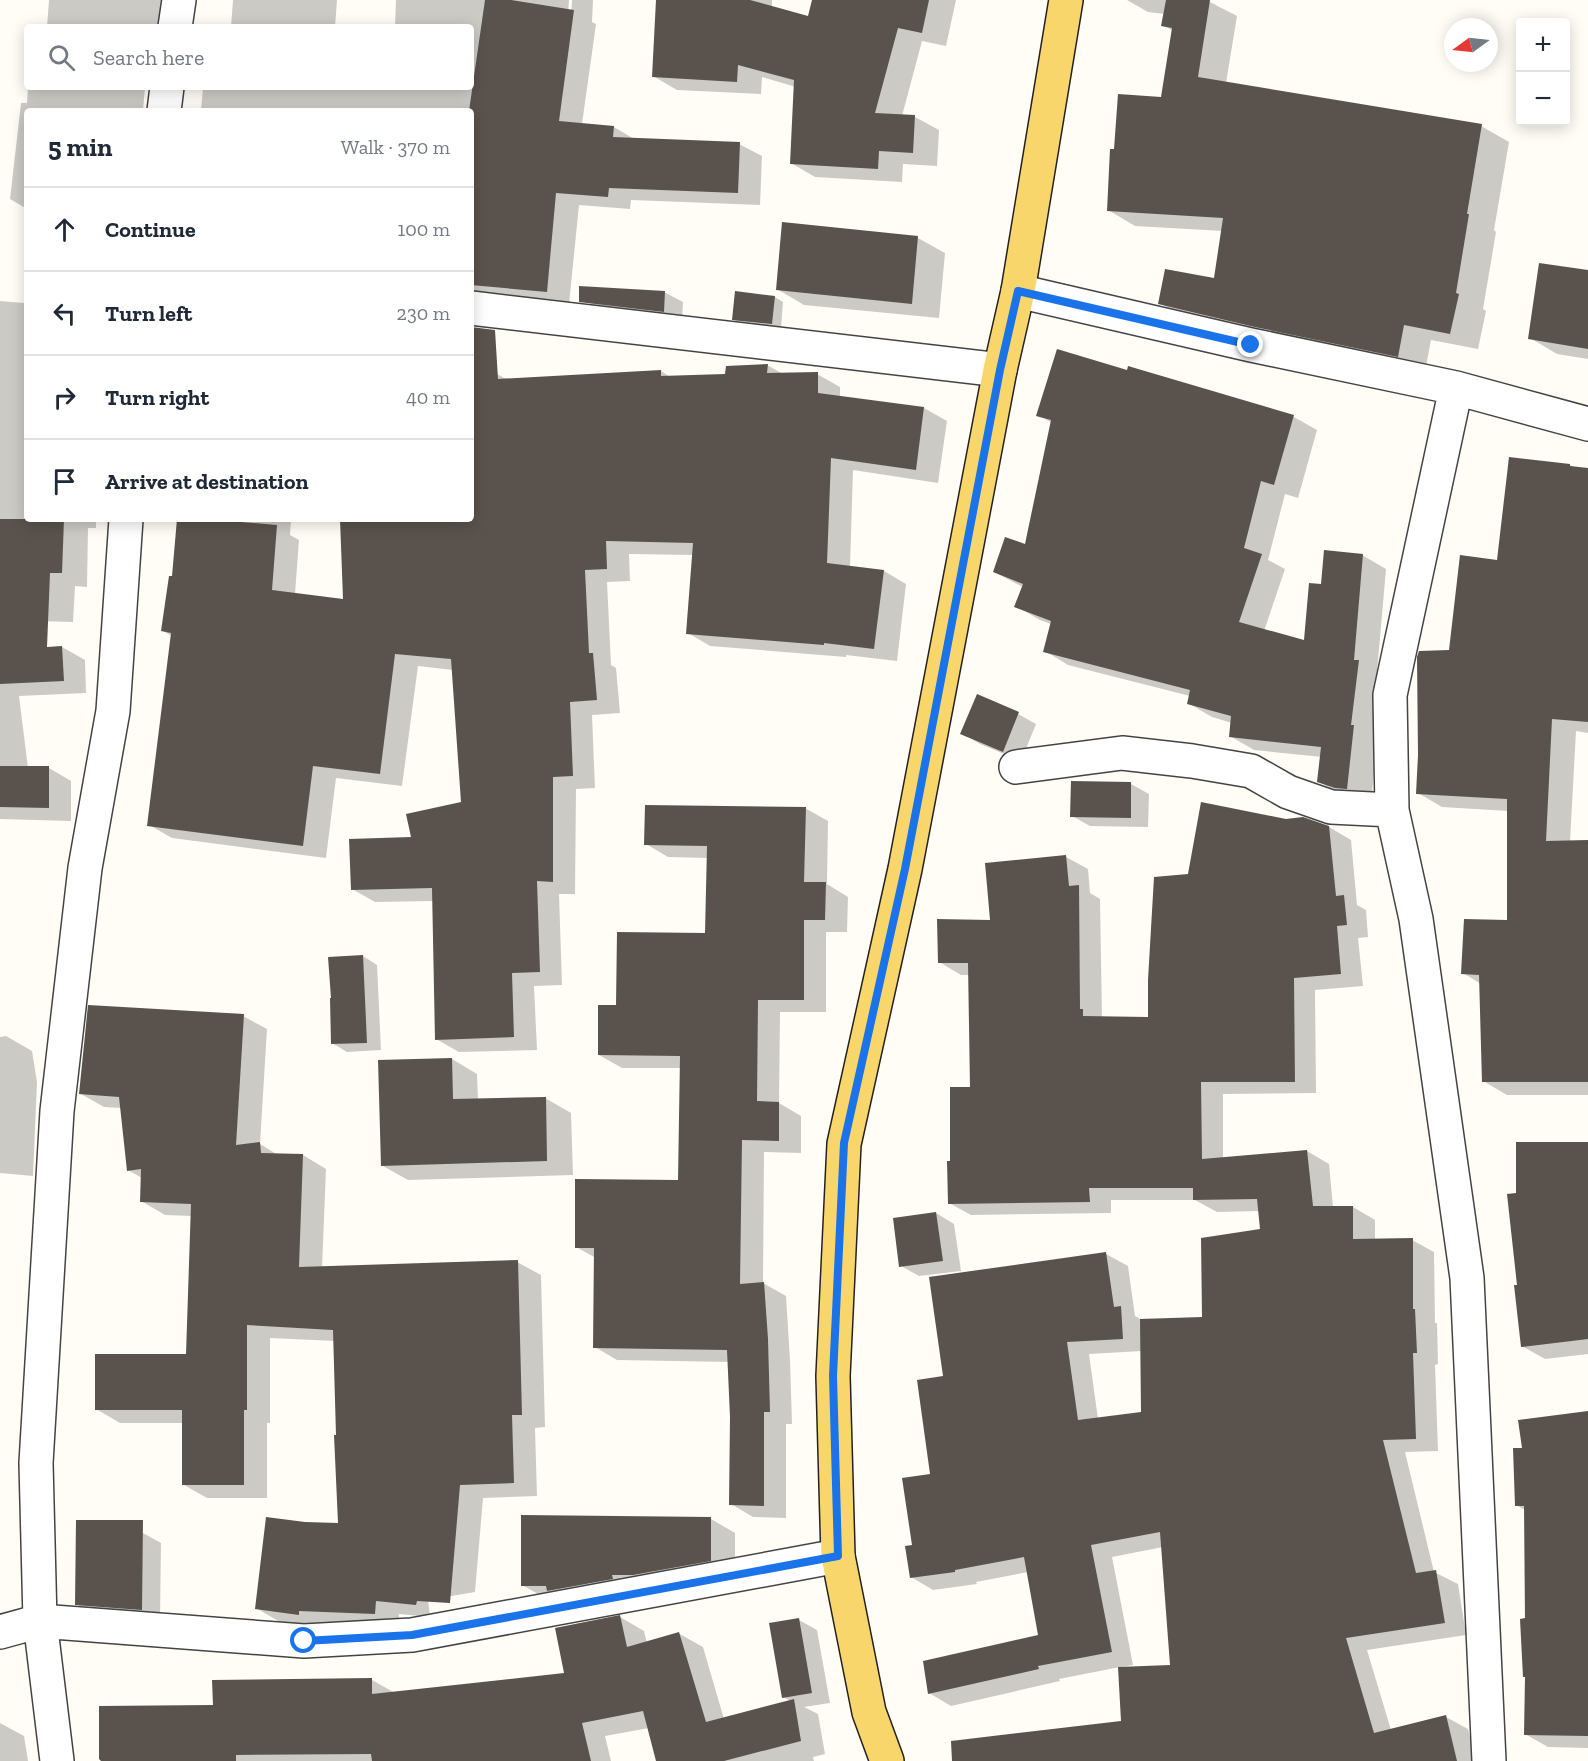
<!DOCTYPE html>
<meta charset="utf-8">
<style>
:root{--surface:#fff;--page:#f6f6f7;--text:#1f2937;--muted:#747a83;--line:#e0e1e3}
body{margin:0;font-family:"Zilla Slab",serif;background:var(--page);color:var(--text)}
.controls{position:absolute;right:18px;top:18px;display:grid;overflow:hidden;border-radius:6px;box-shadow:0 3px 15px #0003}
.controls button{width:54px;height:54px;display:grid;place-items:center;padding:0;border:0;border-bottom:2px solid var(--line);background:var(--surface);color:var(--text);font:30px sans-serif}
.compass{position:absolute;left:1444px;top:18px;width:54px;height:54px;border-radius:50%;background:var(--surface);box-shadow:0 3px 15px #0003;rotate:255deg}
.stop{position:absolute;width:18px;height:18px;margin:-14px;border:4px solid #1a73e8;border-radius:50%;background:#fff}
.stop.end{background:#1a73e8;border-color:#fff;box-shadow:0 2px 6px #0008}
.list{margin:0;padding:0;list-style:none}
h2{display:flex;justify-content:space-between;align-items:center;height:78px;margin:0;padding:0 24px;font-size:26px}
h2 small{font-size:20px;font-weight:400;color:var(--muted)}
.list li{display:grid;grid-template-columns:39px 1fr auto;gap:18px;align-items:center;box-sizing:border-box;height:84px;padding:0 24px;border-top:2px solid var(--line)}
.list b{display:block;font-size:22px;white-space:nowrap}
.list em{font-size:20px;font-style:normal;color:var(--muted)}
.icon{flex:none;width:33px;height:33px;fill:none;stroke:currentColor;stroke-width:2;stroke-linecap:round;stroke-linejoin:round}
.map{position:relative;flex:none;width:1588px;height:1761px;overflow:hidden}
.search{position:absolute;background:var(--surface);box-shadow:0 3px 15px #0003;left:24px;top:24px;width:450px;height:66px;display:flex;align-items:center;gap:15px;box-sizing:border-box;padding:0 21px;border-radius:6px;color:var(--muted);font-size:22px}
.panel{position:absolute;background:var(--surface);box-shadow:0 3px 15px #0003;left:24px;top:108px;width:450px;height:414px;border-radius:6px}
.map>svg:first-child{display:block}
</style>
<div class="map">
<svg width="1588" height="1761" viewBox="0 0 1588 1761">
<rect width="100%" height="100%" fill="#fffdf5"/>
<path fill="#0003" fill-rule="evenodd" d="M 49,0 L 173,0 L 171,27 L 47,27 Z
M 233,0 L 337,0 L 335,27 L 231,27 Z
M 396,0 L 569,0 L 568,16 L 571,17 L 572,0 L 593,0 L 592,22 L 596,24 L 582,124 L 614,127 L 634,139 L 739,144 L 762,156 L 760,205 L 631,200 L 630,209 L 579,205 L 569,304 L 478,296 L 471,292 L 471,111 L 201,111 L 203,87 L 369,87 L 395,90 L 395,87 L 471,87 L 471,27 L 395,27 Z
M 657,0 L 772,0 L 772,8 L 810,18 L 814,0 L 956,0 L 946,46 L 922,41 L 902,116 L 915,117 L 939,130 L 937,166 L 903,164 L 902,182 L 815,177 L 791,163 L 796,87 L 762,77 L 761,94 L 677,90 L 653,76 Z
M 1127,0 L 1206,0 L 1237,16 L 1226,83 L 1481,126 L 1509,142 L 1494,230 L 1496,232 L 1483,309 L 1486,311 L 1478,349 L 1431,340 L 1425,371 L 1187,319 L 1160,303 L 1215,280 L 1223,231 L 1135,226 L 1108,210 L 1115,150 L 1162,99 L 1173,31 L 1163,25 L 1165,14 L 1148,12 Z
M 28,87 L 145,87 L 143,111 L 27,111 L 27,209 L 10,199 L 21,103 L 27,103 Z
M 27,231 L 27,519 L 96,519 L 96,528 L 88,528 L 87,587 L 75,586 L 73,622 L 0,620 L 0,301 L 24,303 Z
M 918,238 L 945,253 L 939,318 L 804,305 L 777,289 Z
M 1588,272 L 1588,359 L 1557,354 L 1530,338 Z
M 664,292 L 683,302 L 682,321 L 606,312 L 588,302 Z
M 775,297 L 783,302 L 781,328 L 742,324 L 733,319 Z
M 767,365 L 783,374 L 817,374 L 840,387 L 840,397 L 924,408 L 947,421 L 938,483 L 853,470 L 850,567 L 884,571 L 906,584 L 897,661 L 846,655 L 846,657 L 710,646 L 688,633 L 693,555 L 629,554 L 630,581 L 607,582 L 611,665 L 616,668 L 620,713 L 592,715 L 595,788 L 576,789 L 575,894 L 559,894 L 562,985 L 534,986 L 537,1050 L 459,1052 L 436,1039 L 434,901 L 375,902 L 352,889 L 413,839 L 462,803 L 453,670 L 418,666 L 402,786 L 336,778 L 326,858 L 172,838 L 149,825 L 172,636 L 163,631 L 174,578 L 179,519 L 291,519 L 290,535 L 299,540 L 295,594 L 345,601 L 341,519 L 471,519 L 471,375 L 497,374 L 508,380 L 661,371 L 670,377 L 727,376 Z
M 1129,368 L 1294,417 L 1317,430 L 1298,498 L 1285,494 L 1268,560 L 1285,569 L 1264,631 L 1305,642 L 1322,586 L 1362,555 L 1386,569 L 1377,672 L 1382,676 L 1374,738 L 1377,740 L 1371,802 L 1343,795 L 1319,782 L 1322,757 L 1254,750 L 1230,736 L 1232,723 L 1212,717 L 1188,703 L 1190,696 L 1068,665 L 1045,651 L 1051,624 L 1040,620 L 1016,606 L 1023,587 L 994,572 L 1026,546 L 1052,423 L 1038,415 L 1128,372 Z
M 1570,465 L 1575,468 L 1588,469 L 1588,733 L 1576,731 L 1570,842 L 1588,842 L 1588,1095 L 1507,1095 L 1483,1081 L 1481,984 L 1463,973 L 1509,922 L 1508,811 L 1442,807 L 1418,793 L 1451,652 L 1498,561 Z
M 62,647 L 85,660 L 86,693 L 19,696 L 28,768 L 49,768 L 71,781 L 71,821 L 0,819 L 0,654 Z
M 978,696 L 1018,714 L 1036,724 L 1021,761 L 980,744 L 962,733 Z
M 1131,784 L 1149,794 L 1148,827 L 1090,826 L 1072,816 Z
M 805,808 L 828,821 L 827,884 L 848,897 L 847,932 L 826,932 L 826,1012 L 780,1012 L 779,1103 L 801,1116 L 801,1153 L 764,1152 L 763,1283 L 786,1296 L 790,1360 L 792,1424 L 786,1424 L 786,1518 L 753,1517 L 731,1504 L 731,1417 L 729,1362 L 617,1360 L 595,1347 L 596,1258 L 576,1247 L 680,1182 L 681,1068 L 622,1068 L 599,1055 L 617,1007 L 707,935 L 708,858 L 668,857 L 646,844 Z
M 1329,827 L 1351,840 L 1357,905 L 1366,910 L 1368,937 L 1358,938 L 1363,986 L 1315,990 L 1316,1093 L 1223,1094 L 1223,1159 L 1307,1151 L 1329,1164 L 1333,1207 L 1353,1207 L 1375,1220 L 1375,1240 L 1412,1240 L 1434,1252 L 1435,1323 L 1437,1323 L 1438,1364 L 1435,1365 L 1438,1451 L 1405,1452 L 1434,1572 L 1458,1584 L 1466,1635 L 1367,1650 L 1391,1730 L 1446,1717 L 1468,1729 L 1476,1761 L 996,1761 L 1122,1723 L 1120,1667 L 1059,1679 L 1060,1681 L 951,1706 L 929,1693 L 1040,1636 L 1028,1572 L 976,1582 L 977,1584 L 933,1590 L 911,1577 L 914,1546 L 932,1476 L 945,1378 L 1106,1254 L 1128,1266 L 1135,1316 L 1142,1320 L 1203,1318 L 1261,1230 L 1260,1211 L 1217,1212 L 1195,1200 L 1111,1200 L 1111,1213 L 971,1215 L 949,1203 L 952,1163 L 971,1088 L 969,975 L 961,975 L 939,962 L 992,921 L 1066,857 L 1088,869 L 1090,893 L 1100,899 L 1102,1018 L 1149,1018 L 1189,875 ZM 1142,1351 L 1142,1414 L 1098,1419 L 1089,1354 ZM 1163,1547 L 1172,1666 L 1121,1669 L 1121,1667 L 1133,1665 L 1112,1557 Z
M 363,956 L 377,965 L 381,1050 L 347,1052 L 332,1043 Z
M 243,1016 L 267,1029 L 260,1144 L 278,1155 L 303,1155 L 326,1169 L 322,1268 L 517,1262 L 541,1275 L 545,1427 L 535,1428 L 537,1496 L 483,1498 L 475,1592 L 428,1600 L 430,1617 L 399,1614 L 398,1626 L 322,1627 L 280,1622 L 256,1608 L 305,1524 L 340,1525 L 335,1341 L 270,1338 L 270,1423 L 267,1423 L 267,1498 L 207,1498 L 184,1485 L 183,1423 L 120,1423 L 96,1409 L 188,1355 L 192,1216 L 165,1215 L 141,1201 L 142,1178 L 128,1170 L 121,1108 L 104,1107 L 81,1094 Z
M 6,1036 L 32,1051 L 37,1082 L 33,1176 L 0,1173 L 0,1037 Z
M 452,1059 L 477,1074 L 478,1100 L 545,1098 L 571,1113 L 573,1175 L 408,1180 L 383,1166 Z
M 1588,1143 L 1588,1354 L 1545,1359 L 1522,1346 L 1519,1286 L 1518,1194 Z
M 936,1213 L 954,1224 L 961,1271 L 919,1276 L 901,1266 Z
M 1588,1412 L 1588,1748 L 1548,1747 L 1525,1734 L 1527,1620 L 1525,1510 L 1516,1505 L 1523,1449 Z
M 711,1519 L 735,1533 L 735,1574 L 547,1599 L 522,1585 Z
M 143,1533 L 161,1543 L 160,1619 L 95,1615 L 77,1604 L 77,1548 Z
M 620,1617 L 644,1631 L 647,1643 L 678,1633 L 703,1647 L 724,1719 L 791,1701 L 783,1697 L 799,1620 L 817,1630 L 830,1703 L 804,1707 L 818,1714 L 825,1754 L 813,1757 L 814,1761 L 658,1761 L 649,1728 L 605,1736 L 611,1761 L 483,1761 Z
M 372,1680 L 395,1693 L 449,1761 L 107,1761 L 214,1706 Z
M 0,1723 L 24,1736 L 28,1761 L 0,1761 Z"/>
<path fill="#5a524d" d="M 485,0 L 511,0 L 574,10 L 559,121 L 614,126 L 613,137 L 740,142 L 738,193 L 609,188 L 608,197 L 556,193 L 547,292 L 471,285 L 471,111 L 469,111 Z
M 656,0 L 750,0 L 808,16 L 812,0 L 929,0 L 922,33 L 898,28 L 875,113 L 915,115 L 913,153 L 879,151 L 878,169 L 790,164 L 794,80 L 738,65 L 737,82 L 652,77 Z
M 1166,0 L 1210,0 L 1198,77 L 1482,124 L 1467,214 L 1469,214 L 1456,293 L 1459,294 L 1450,334 L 1404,325 L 1398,357 L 1255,327 L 1158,304 L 1165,269 L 1214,278 L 1223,218 L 1107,211 L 1110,149 L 1114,149 L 1118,94 L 1161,97 L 1172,28 L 1161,26 Z
M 782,222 L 918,236 L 912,304 L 776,290 Z
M 1539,263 L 1588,270 L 1588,349 L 1528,339 Z
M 579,286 L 665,291 L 664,312 L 579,302 Z
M 735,291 L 775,296 L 772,324 L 732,320 Z
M 471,327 L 495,330 L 498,379 L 661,370 L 661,376 L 725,374 L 726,366 L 768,364 L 767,373 L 818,372 L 818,393 L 924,407 L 916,470 L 831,458 L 827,563 L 884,570 L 874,649 L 824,643 L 824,645 L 686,634 L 693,543 L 606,541 L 607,569 L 585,570 L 589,653 L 593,653 L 597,700 L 570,702 L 573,776 L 553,777 L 553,882 L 537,881 L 540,972 L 512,973 L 514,1037 L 435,1040 L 432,888 L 351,890 L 349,839 L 411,837 L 406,814 L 461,802 L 451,659 L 395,654 L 380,774 L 313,766 L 303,846 L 147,826 L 171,633 L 161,631 L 169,576 L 172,576 L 177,519 L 204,519 L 277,525 L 272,590 L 343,599 L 340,519 L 393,519 L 393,521 L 471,519 Z
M 1057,349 L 1127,370 L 1128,366 L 1294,415 L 1274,485 L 1261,481 L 1244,548 L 1262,554 L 1239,622 L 1304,640 L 1309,583 L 1321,584 L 1324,550 L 1363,554 L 1354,660 L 1359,660 L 1351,725 L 1354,725 L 1347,789 L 1335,788 L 1317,782 L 1321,747 L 1229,737 L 1231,716 L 1187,704 L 1190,690 L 1043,652 L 1051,621 L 1014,607 L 1023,584 L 993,572 L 1005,537 L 1025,544 L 1051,420 L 1036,416 Z
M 1509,457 L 1570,464 L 1570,466 L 1588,468 L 1588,722 L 1552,719 L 1546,841 L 1588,840 L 1588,1082 L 1482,1082 L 1479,975 L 1461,974 L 1464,919 L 1507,920 L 1507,799 L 1416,794 L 1418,755 L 1417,657 L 1419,651 L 1449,650 L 1460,555 L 1497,560 Z
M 0,519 L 64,519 L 62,573 L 50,573 L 47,647 L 62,646 L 64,681 L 0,684 Z
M 977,694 L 1019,712 L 1003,752 L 960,734 Z
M 0,766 L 49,766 L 49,808 L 0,807 Z
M 1071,781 L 1131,782 L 1131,818 L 1070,817 Z
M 1201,802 L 1286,819 L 1303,817 L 1329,826 L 1336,896 L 1344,895 L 1347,925 L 1337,926 L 1341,974 L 1294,978 L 1295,1082 L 1201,1082 L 1202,1159 L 1307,1150 L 1313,1206 L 1353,1206 L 1353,1239 L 1413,1238 L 1413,1309 L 1415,1309 L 1417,1353 L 1413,1353 L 1416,1439 L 1383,1440 L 1416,1573 L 1436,1570 L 1445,1623 L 1346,1638 L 1374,1733 L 1446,1715 L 1457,1761 L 952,1761 L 951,1741 L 1121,1721 L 1118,1667 L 1170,1665 L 1160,1532 L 1091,1545 L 1112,1652 L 1038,1666 L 1039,1669 L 928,1694 L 923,1661 L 1038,1635 L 1024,1557 L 955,1570 L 955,1572 L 910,1578 L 905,1546 L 912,1545 L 902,1478 L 930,1474 L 917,1380 L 943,1376 L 929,1277 L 1106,1252 L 1114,1307 L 1121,1306 L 1123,1339 L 1067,1342 L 1078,1420 L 1141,1412 L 1140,1319 L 1202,1317 L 1201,1238 L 1260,1229 L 1257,1199 L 1193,1200 L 1193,1188 L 1089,1188 L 1090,1202 L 948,1204 L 947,1161 L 950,1161 L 950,1087 L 970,1087 L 968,963 L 938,963 L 937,919 L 990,920 L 985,863 L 1066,855 L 1069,886 L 1079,885 L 1080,1009 L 1083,1009 L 1083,1016 L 1148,1017 L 1148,980 L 1154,877 L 1188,874 Z
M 645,805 L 806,807 L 804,882 L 826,882 L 825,920 L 804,920 L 804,1000 L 758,1000 L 757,1101 L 779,1102 L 779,1141 L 742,1140 L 740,1284 L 764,1282 L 768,1339 L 770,1412 L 764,1412 L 764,1506 L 729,1505 L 730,1417 L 727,1350 L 593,1348 L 594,1248 L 575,1248 L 575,1179 L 678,1180 L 680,1056 L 598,1055 L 598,1005 L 616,1005 L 617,932 L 705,933 L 707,846 L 644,845 Z
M 363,955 L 367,1043 L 331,1044 L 330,998 L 331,998 L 328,957 Z
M 88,1005 L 244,1014 L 236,1145 L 260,1142 L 261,1153 L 303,1154 L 299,1267 L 518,1260 L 522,1415 L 512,1415 L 514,1483 L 460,1485 L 450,1603 L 417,1601 L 416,1605 L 376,1601 L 375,1614 L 299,1611 L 299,1615 L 255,1609 L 266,1517 L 305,1522 L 338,1523 L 334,1435 L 336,1435 L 333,1330 L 247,1325 L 247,1410 L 244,1410 L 244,1485 L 182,1485 L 182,1410 L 95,1410 L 95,1354 L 186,1354 L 191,1204 L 140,1202 L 141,1169 L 127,1171 L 119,1097 L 79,1094 Z
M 452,1058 L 453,1099 L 546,1097 L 547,1161 L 381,1166 L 378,1060 Z
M 1516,1142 L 1588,1142 L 1588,1339 L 1521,1347 L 1514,1285 L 1517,1285 L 1507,1194 L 1516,1193 Z
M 936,1212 L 943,1261 L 899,1267 L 893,1218 Z
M 1588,1411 L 1588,1736 L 1524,1735 L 1525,1677 L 1523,1677 L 1520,1619 L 1525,1618 L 1524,1506 L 1515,1506 L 1513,1448 L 1522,1448 L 1518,1420 Z
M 521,1515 L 711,1517 L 711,1561 L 633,1575 L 612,1575 L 613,1579 L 547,1591 L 546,1586 L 521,1586 Z
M 76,1520 L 143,1520 L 142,1610 L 75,1605 Z
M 620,1615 L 627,1647 L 679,1632 L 706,1722 L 794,1699 L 801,1741 L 724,1761 L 656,1761 L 643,1711 L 582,1723 L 591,1761 L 372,1761 L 371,1754 L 236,1755 L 236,1761 L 101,1761 L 99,1759 L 99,1706 L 213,1705 L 212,1680 L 372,1678 L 372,1694 L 564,1673 L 555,1628 Z
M 799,1618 L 812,1693 L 782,1698 L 769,1623 Z"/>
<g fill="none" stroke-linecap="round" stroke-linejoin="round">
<g stroke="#444" stroke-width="36">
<path id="minor" d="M 175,27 L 179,0
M 164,111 L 167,87
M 1018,291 L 1251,345 L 1456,388 L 1588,424
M 471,308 L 1000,370
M 1456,388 L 1390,695 L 1392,810 L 1416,919 L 1467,1278 L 1489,1761
M 1016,767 L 1122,753 L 1192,761 L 1251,771 L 1288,792 L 1331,807 L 1392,810
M 0,1632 L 40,1621 L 304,1641 L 412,1635 L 838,1556
M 57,1761 L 40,1621 L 36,1463 L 57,1111 L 85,868 L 113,711 L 126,519"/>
</g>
<g stroke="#222" stroke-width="36">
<path id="major" d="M 887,1761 L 869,1712 L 838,1556 L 833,1376 L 844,1144 L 905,869 L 1000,370 L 1018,291 L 1066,0"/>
</g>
<use href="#minor" stroke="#fff" stroke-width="33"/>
<use href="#major" stroke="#f9d66b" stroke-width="33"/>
</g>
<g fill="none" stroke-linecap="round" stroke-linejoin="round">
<path stroke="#1a73e8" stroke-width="8" d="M 304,1641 L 412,1635 L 838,1556 L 833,1376 L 844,1143 L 905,869 L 1000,370 L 1018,291 L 1251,345"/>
</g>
</svg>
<div class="controls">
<button>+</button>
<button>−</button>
</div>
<svg class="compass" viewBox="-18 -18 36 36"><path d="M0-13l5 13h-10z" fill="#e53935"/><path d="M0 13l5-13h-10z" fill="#747a83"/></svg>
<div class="stop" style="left:304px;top:1641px"></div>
<div class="stop end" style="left:1251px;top:345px"></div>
<div class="search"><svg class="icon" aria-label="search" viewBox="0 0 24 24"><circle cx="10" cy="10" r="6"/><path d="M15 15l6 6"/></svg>Search here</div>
<section class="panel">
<h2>5 min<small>Walk · 370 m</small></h2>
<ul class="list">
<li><svg class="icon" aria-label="ahead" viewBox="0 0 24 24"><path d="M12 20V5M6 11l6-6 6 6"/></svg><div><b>Continue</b></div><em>100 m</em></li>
<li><svg class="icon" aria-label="left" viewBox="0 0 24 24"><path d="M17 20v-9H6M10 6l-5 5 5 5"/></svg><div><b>Turn left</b></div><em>230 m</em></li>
<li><svg class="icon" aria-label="right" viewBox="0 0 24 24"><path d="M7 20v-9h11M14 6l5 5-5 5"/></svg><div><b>Turn right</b></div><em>40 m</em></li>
<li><svg class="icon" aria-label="arrive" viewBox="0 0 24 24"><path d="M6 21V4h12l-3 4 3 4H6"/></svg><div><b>Arrive at destination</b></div></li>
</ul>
</section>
</div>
